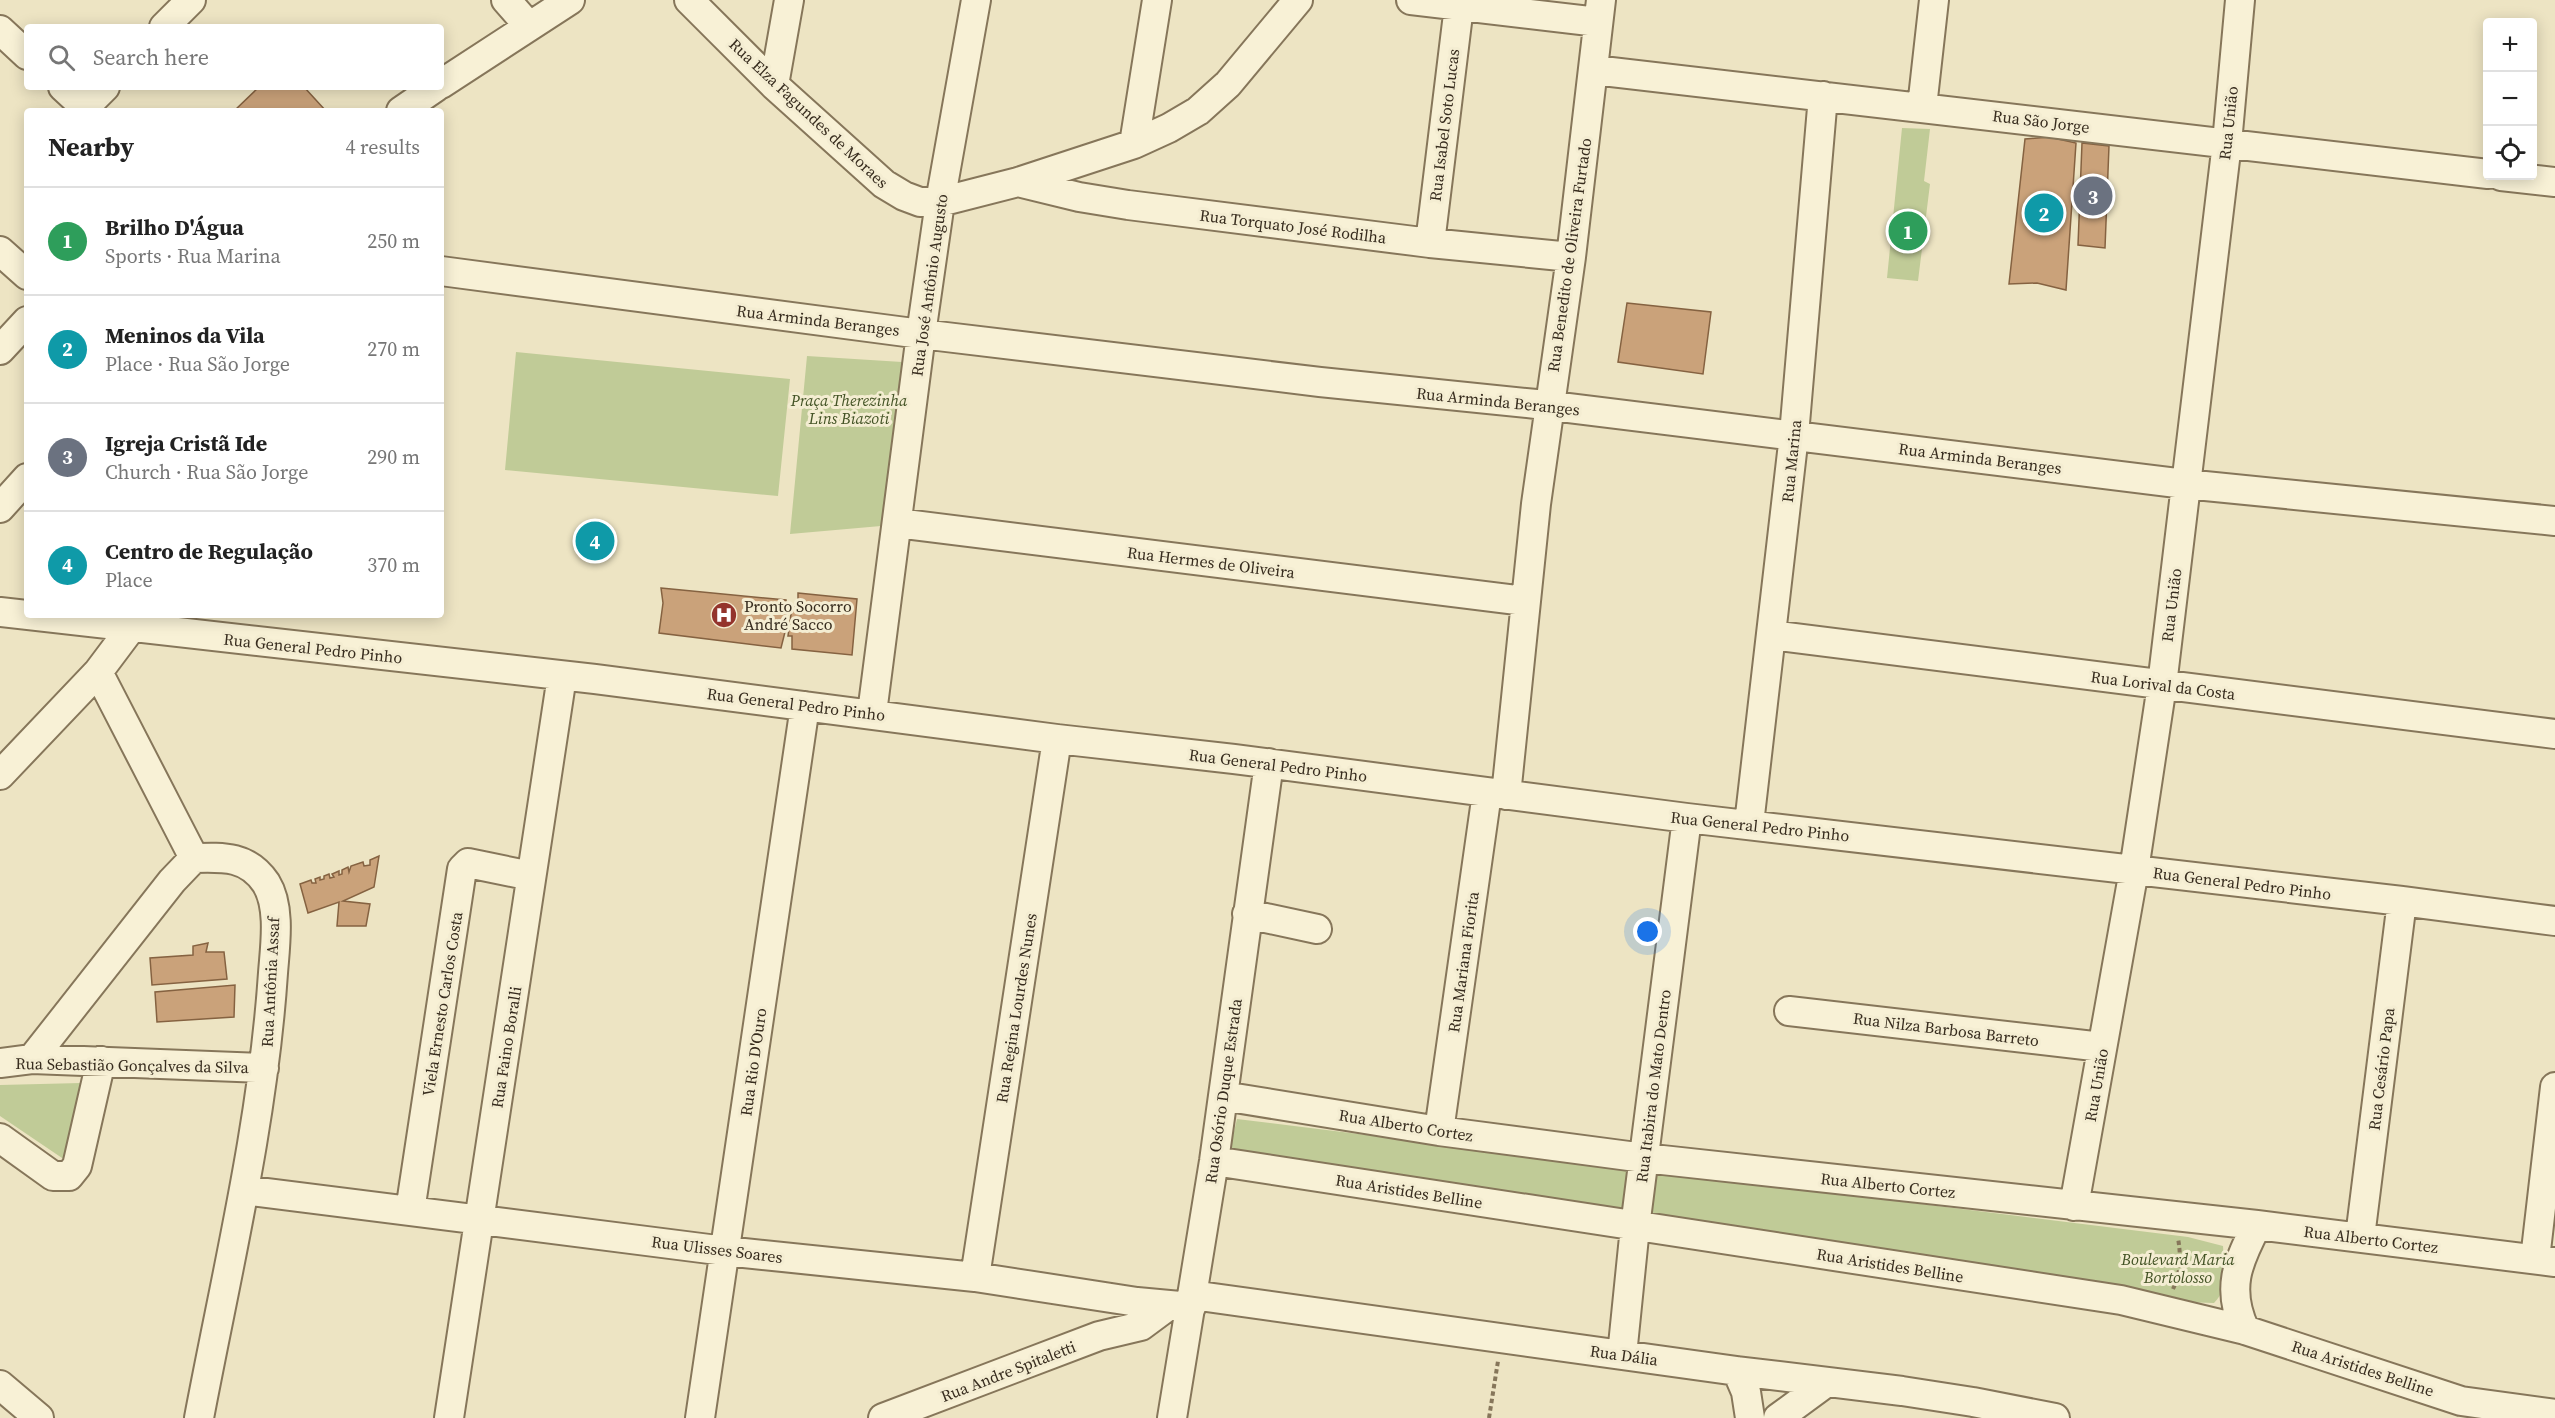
<!DOCTYPE html>
<meta charset="utf-8">
<style>
:root{--surface:#fff;--page:#f2f2f2;--text:#222;--muted:#767676;--line:#e0e0e0;--accent:#111827}
body{margin:0;font-family:"Source Serif 4",serif;background:var(--page);color:var(--text)}
.controls{position:absolute;right:18px;top:18px;display:grid;overflow:hidden;border-radius:6px;box-shadow:0 3px 15px #0003}
.controls button{width:54px;height:54px;display:grid;place-items:center;padding:0;border:0;border-bottom:2px solid var(--line);background:var(--surface);color:var(--text);font:30px sans-serif}
.you{position:absolute;left:1648px;top:932px;width:21px;height:21px;margin:-15px;border:4px solid #fff;border-radius:50%;background:#1a73e8;box-shadow:0 0 0 9px #1a73e833}
.badge{display:grid;place-items:center;width:39px;height:39px;border-radius:50%;background:var(--accent);color:#fff;font-size:20px;font-weight:700}
.pin{position:absolute;translate:-50% -50%;border:3px solid #fff;box-shadow:0 2px 6px #0006}
.list{margin:0;padding:0;list-style:none}
h2{display:flex;justify-content:space-between;align-items:center;height:78px;margin:0;padding:0 24px;font-size:26px}
h2 small{font-size:20px;font-weight:400;color:var(--muted)}
.list li{display:grid;grid-template-columns:39px 1fr auto;gap:18px;align-items:center;box-sizing:border-box;height:108px;padding:0 24px;border-top:2px solid var(--line)}
.list b{display:block;font-size:22px;white-space:nowrap}
.list p{margin:0;font-size:20px;white-space:nowrap;color:var(--muted)}
.list em{font-size:20px;font-style:normal;color:var(--muted)}
.icon{flex:none;width:33px;height:33px;fill:none;stroke:currentColor;stroke-width:2;stroke-linecap:round;stroke-linejoin:round}
.map{position:relative;flex:none;width:2555px;height:1418px;overflow:hidden}
.search{position:absolute;background:var(--surface);box-shadow:0 3px 15px #0003;left:24px;top:24px;width:420px;height:66px;display:flex;align-items:center;gap:15px;box-sizing:border-box;padding:0 21px;border-radius:6px;color:var(--muted);font-size:22px}
.panel{position:absolute;background:var(--surface);box-shadow:0 3px 15px #0003;left:24px;top:108px;width:420px;height:510px;border-radius:6px}
.map>svg:first-child{display:block}
</style>
<div class="map">
<svg width="2555" height="1418" viewBox="0 0 2555 1418">
<rect width="100%" height="100%" fill="#ede4c3"/>
<path fill="#c0cb97" d="M 1902,128 L 1930,129 L 1924,181 L 1930,184 L 1918,281 L 1887,278 Z
M 516,352 L 790,379 L 778,496 L 505,470 Z
M 807,356 L 902,362 L 881,526 L 790,534 Z
M 81,1083 L 65,1160 L 0,1116 L 0,1085 Z
M 1237,1119 L 2188,1237 L 2223,1246 C 2224,1266 2229,1289 2214,1303 L 2183,1302 L 1247,1163 L 1230,1148 Z"/>
<path fill="#caa27a" stroke="#856241" stroke-width="1.5" d="M 259,87 L 304,87 L 326,111 L 234,111 Z
M 2049,137 L 2076,143 L 2066,290 L 2037,283 L 2009,284 L 2025,139 Z
M 2082,143 L 2109,146 L 2105,248 L 2078,245 Z
M 1627,303 L 1711,312 L 1703,374 L 1618,362 Z
M 579,529 L 614,536 L 610,553 L 575,547 Z
M 661,588 L 786,600 L 786,628 L 781,648 L 659,633 L 663,603 Z
M 798,593 L 857,599 L 852,655 L 792,649 L 792,636 L 788,636 L 792,607 L 798,607 Z
M 379,856 L 374,887 L 343,901 L 370,904 L 366,926 L 337,926 L 339,902 L 308,913 L 300,884 L 311,880 L 312,883 L 316,883 L 315,879 L 320,877 L 320,880 L 324,879 L 324,876 L 329,874 L 330,878 L 334,877 L 332,874 L 339,871 L 339,875 L 342,874 L 342,870 L 348,867 L 349,872 L 351,866 L 363,862 L 364,866 L 370,865 L 370,860 Z
M 208,943 L 206,952 L 224,952 L 227,979 L 152,985 L 150,958 L 193,955 L 193,946 Z
M 235,985 L 234,1017 L 157,1022 L 155,992 Z"/>
<g fill="none" stroke-linecap="round" stroke-linejoin="round">
<g stroke="#86765a" stroke-width="32">
<path id="minor" d="M 506,0 L 529,26
M 689,0 L 774,85 L 884,184 L 904,196 L 920,202 L 940,202 L 1018,182 L 1134,144 L 1169,128 L 1198,111 L 1228,84 L 1298,0
M 1411,0 L 1598,22
M 164,27 L 191,0
M 0,30 L 27,55
M 1594,70 L 2488,174
M 441,84 L 570,0
M 774,85 L 789,0
M 63,87 L 89,111
M 85,107 L 105,87
M 1922,107 L 1934,0
M 401,111 L 436,87
M 1134,144 L 1157,0
M 2501,176 L 2555,182
M 1018,182 L 1079,197 L 1128,205 L 1430,243 L 1571,257
M 1430,243 L 1459,6
M 0,251 L 27,275
M 441,271 L 921,334 L 1320,382 L 1536,404 L 2185,484 L 2555,521
M 0,350 L 27,321
M 0,508 L 27,478
M 897,523 L 1525,601
M 0,612 L 595,679 L 1057,739 L 1234,759 L 1687,818 L 2402,901 L 2555,921
M 1771,635 L 2555,734
M 98,672 L 194,858
M 872,713 L 921,334 L 940,202 L 976,0
M 0,775 L 98,672 L 131,628
M 1506,795 L 1536,504 L 1571,257 L 1601,0
M 1749,824 L 1794,435 L 1823,96
M 1247,914 L 1317,929
M 1789,1011 L 2102,1047
M 32,1059 L 172,881 L 194,858 C 224,857 248,856 266,883 C 281,907 275,946 273,973 C 263,1123 227,1270 199,1418
M 0,1063 L 32,1059 L 264,1068
M 1223,1096 L 1439,1131 L 1644,1158 L 2257,1225 L 2555,1262
M 1439,1131 L 1487,793
M 0,1138 L 53,1176 L 69,1176 L 77,1166 L 101,1061
M 1214,1161 L 2121,1300 L 2245,1330 L 2461,1401 L 2555,1414
M 244,1190 L 725,1251 L 975,1277 L 1137,1302 L 1191,1307
M 2074,1206 L 2134,870 L 2162,685 L 2227,143 L 2240,0
M 410,1211 L 462,869 L 468,863 L 531,876
M 2360,1237 L 2402,901
M 2535,1259 L 2555,1087
M 975,1277 L 1057,739
M 1192,1295 L 1737,1371 L 1902,1391 L 1973,1402 L 2055,1418
M 2245,1330 C 2226,1289 2237,1263 2257,1225
M 1622,1355 L 1635,1227 L 1687,818
M 1737,1371 L 1746,1392 L 1750,1418
M 0,1385 L 39,1418
M 449,1418 L 562,676
M 700,1418 L 805,706
M 883,1418 L 1099,1336 L 1141,1326 L 1168,1306
M 1172,1418 L 1214,1161 L 1269,763
M 1778,1418 L 1827,1382"/>
</g>
<path stroke="#86765a" stroke-width="4" stroke-dasharray="4.5 3" stroke-linecap="butt" d="M 2173,1289 C 2181,1272 2181,1256 2178,1238
M 1489,1418 L 1498,1361"/>
<use href="#minor" stroke="#f8f1d6" stroke-width="28"/>
</g>
<defs>
<g id="hospital-disc" transform="scale(1.35)"><circle r="9.5" fill="#94342c" stroke="#f4edd2"/><path d="M-5-5h3v3.5h4V-5h3V5h-3V1.5h-4V5h-3Z" fill="#fff"/></g>
</defs>
<g fill-rule="evenodd">
<use href="#hospital-disc" x="724" y="615"/>
</g>
<g text-anchor="middle" dominant-baseline="central" stroke-width="6" stroke-linejoin="round" paint-order="stroke">
<g font-size="16" fill="#372c1e" stroke="#f4edd2">
<text transform="translate(809 113) rotate(43)">Rua Elza Fagundes de Moraes</text>
<text transform="translate(2041 121) rotate(7)">Rua São Jorge</text>
<text transform="translate(2228 123) rotate(-84)">Rua União</text>
<text transform="translate(1444 125) rotate(-83)">Rua Isabel Soto Lucas</text>
<text transform="translate(1293 226) rotate(7)">Rua Torquato José Rodilha</text>
<text transform="translate(1569 255) rotate(-82)">Rua Benedito de Oliveira Furtado</text>
<text transform="translate(929 285) rotate(-82)">Rua José Antônio Augusto</text>
<text transform="translate(818 320) rotate(7)">Rua Arminda Beranges</text>
<text transform="translate(1498 401) rotate(6)">Rua Arminda Beranges</text>
<text transform="translate(1980 458) rotate(7)">Rua Arminda Beranges</text>
<text transform="translate(1791 461) rotate(-84)">Rua Marina</text>
<text transform="translate(1211 562) rotate(7)">Rua Hermes de Oliveira</text>
<text transform="translate(2171 605) rotate(-83)">Rua União</text>
<text transform="translate(313 648) rotate(6)">Rua General Pedro Pinho</text>
<text transform="translate(2163 685) rotate(7)">Rua Lorival da Costa</text>
<text transform="translate(796 704) rotate(7)">Rua General Pedro Pinho</text>
<text transform="translate(1278 765) rotate(7)">Rua General Pedro Pinho</text>
<text transform="translate(1760 826) rotate(6)">Rua General Pedro Pinho</text>
<text transform="translate(2242 883) rotate(7)">Rua General Pedro Pinho</text>
<text transform="translate(1463 962) rotate(-82)">Rua Mariana Fiorita</text>
<text transform="translate(270 982) rotate(-87)">Rua Antônia Assaf</text>
<text transform="translate(442 1004) rotate(-81)">Viela Ernesto Carlos Costa</text>
<text transform="translate(1016 1008) rotate(-81)">Rua Regina Lourdes Nunes</text>
<text transform="translate(1946 1029) rotate(7)">Rua Nilza Barbosa Barreto</text>
<text transform="translate(506 1047) rotate(-81)">Rua Faino Boralli</text>
<text transform="translate(753 1062) rotate(-82)">Rua Rio D'Ouro</text>
<text transform="translate(132 1065) rotate(1)">Rua Sebastião Gonçalves da Silva</text>
<text transform="translate(2381 1069) rotate(-83)">Rua Cesário Papa</text>
<text transform="translate(2096 1085) rotate(-80)">Rua União</text>
<text transform="translate(1653 1086) rotate(-83)">Rua Itabira do Mato Dentro</text>
<text transform="translate(1223 1091) rotate(-82)">Rua Osório Duque Estrada</text>
<text transform="translate(1406 1125) rotate(9)">Rua Alberto Cortez</text>
<text transform="translate(1888 1185) rotate(6)">Rua Alberto Cortez</text>
<text transform="translate(1409 1191) rotate(9)">Rua Aristides Belline</text>
<text transform="translate(2371 1239) rotate(7)">Rua Alberto Cortez</text>
<text transform="translate(717 1249) rotate(7)">Rua Ulisses Soares</text>
<text transform="translate(1890 1265) rotate(9)">Rua Aristides Belline</text>
<text transform="translate(1624 1355) rotate(8)">Rua Dália</text>
<text transform="translate(2363 1368) rotate(18)">Rua Aristides Belline</text>
<text transform="translate(1008 1371) rotate(-21)">Rua Andre Spitaletti</text>
</g>
<g font-size="16" font-style="italic" fill="#435325" stroke="#f4edd2">
<text x="849" y="400">Praça Therezinha<tspan x="849" dy="18">Lins Biazoti</tspan></text>
<text x="2178" y="1259">Boulevard Maria<tspan x="2178" dy="18">Bortolosso</tspan></text>
</g>
<g font-size="16" fill="#372c1e" stroke="#f4edd2" text-anchor="start">
<text x="744" y="606">Pronto Socorro<tspan x="744" dy="18">André Sacco</tspan></text>
</g>
</g>
</svg>
<div class="controls">
<button>+</button>
<button>−</button>
<button><svg class="icon" aria-label="locate" viewBox="0 0 24 24"><circle cx="12" cy="12" r="6"/><path d="M12 2v4M12 18v4M2 12h4M18 12h4"/></svg></button>
</div>
<div class="you"></div>
<div class="pin badge" style="left:1908px;top:231px;background:#2e9e5b">1</div>
<div class="pin badge" style="left:2044px;top:213px;background:#0f9aa8">2</div>
<div class="pin badge" style="left:2093px;top:196px;background:#6b7280">3</div>
<div class="pin badge" style="left:595px;top:541px;background:#0f9aa8">4</div>
<div class="search"><svg class="icon" aria-label="search" viewBox="0 0 24 24"><circle cx="10" cy="10" r="6"/><path d="M15 15l6 6"/></svg>Search here</div>
<section class="panel">
<h2>Nearby<small>4 results</small></h2>
<ul class="list">
<li><span class="badge" style="background:#2e9e5b">1</span><div><b>Brilho D'Água</b><p>Sports · Rua Marina</p></div><em>250 m</em></li>
<li><span class="badge" style="background:#0f9aa8">2</span><div><b>Meninos da Vila</b><p>Place · Rua São Jorge</p></div><em>270 m</em></li>
<li><span class="badge" style="background:#6b7280">3</span><div><b>Igreja Cristã Ide</b><p>Church · Rua São Jorge</p></div><em>290 m</em></li>
<li><span class="badge" style="background:#0f9aa8">4</span><div><b>Centro de Regulação</b><p>Place</p></div><em>370 m</em></li>
</ul>
</section>
</div>
